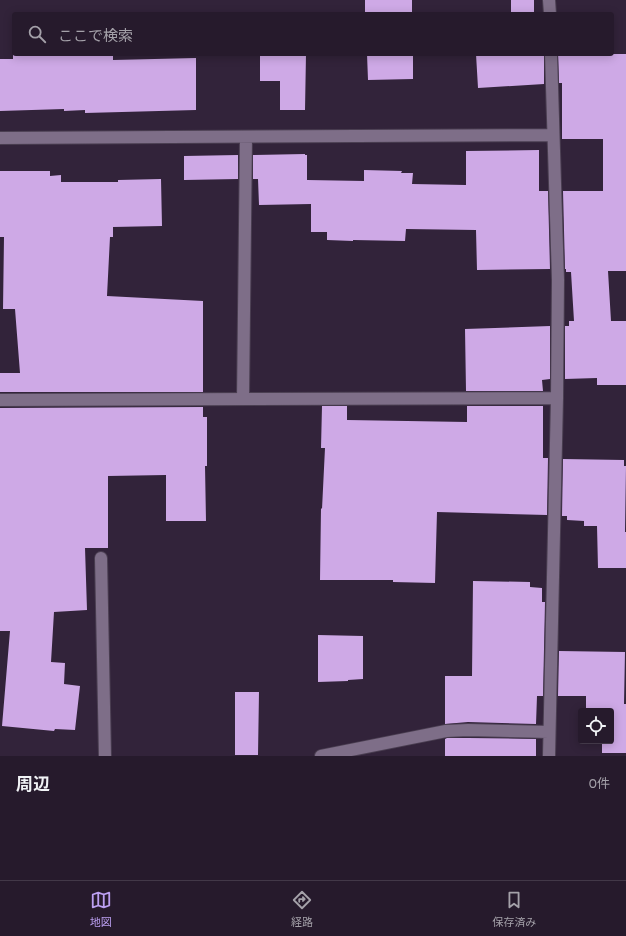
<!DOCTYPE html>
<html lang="ja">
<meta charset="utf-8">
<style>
:root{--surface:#261a2c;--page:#2e2334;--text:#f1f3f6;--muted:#a4a1a9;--line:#423848;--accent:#bca0f2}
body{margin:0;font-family:"Varela Round","Noto Sans JP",sans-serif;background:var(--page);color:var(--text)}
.controls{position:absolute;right:12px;bottom:12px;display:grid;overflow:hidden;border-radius:4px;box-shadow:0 2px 10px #0003}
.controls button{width:36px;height:36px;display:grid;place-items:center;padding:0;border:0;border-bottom:1px solid var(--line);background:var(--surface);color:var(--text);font:20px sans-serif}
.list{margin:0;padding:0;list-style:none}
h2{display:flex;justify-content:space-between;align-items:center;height:52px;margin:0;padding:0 16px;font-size:17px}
h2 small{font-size:13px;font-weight:400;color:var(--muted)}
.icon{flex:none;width:22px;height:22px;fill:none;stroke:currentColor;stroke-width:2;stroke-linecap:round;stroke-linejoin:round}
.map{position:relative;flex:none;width:626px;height:756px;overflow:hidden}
.search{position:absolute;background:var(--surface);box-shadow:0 2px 10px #0003;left:12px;right:12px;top:12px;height:44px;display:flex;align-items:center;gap:10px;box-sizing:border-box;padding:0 14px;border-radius:4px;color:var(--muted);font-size:15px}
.sheet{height:124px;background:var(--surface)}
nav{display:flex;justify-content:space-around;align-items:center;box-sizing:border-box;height:56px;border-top:1px solid var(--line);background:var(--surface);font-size:11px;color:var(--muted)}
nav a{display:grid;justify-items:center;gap:2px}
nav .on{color:var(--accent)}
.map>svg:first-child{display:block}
</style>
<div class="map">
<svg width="626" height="756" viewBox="0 0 626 756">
<rect width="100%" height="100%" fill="#32233a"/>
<path fill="#cea9e6" d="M 365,0 L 412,0 L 412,14 L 365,14 Z
M 511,0 L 534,0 L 534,14 L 511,14 Z
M 13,54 L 113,54 L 113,60 L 196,58 L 196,110 L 85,113 L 85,110 L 64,111 L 64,109 L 0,111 L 0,59 L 13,59 Z
M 260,54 L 306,54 L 305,110 L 280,110 L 280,81 L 260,81 Z
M 367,54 L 413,54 L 413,79 L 368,80 Z
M 476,54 L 544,54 L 544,84 L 478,88 Z
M 558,54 L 626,54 L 626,271 L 608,271 L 611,321 L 626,321 L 626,385 L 597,385 L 597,378 L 565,379 L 565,326 L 569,326 L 569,321 L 574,321 L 571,272 L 566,272 L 566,269 L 565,269 L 563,191 L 603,191 L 603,139 L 562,139 L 562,83 L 559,83 Z
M 539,150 L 539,191 L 548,191 L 550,269 L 477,270 L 476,230 L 406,229 L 405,241 L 353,240 L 353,241 L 327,240 L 327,232 L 311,232 L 311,204 L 259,205 L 258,179 L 253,179 L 253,155 L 305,154 L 305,155 L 307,155 L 307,180 L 364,181 L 364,170 L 402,171 L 401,173 L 413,173 L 412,184 L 466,185 L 466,151 Z
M 238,155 L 238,179 L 184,180 L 184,156 Z
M 0,171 L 50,171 L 50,176 L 61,175 L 61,182 L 118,182 L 118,180 L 161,179 L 162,226 L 113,227 L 113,237 L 110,237 L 107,296 L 203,301 L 203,392 L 0,392 L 0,373 L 20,373 L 15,309 L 3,309 L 4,237 L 0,237 Z
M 550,326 L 550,379 L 542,380 L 543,391 L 466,391 L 465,329 Z
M 322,406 L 347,406 L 347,420 L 467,422 L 467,406 L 543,406 L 543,458 L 548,458 L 547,515 L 437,512 L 435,583 L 393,582 L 393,580 L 320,580 L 321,508 L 322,509 L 325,448 L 321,448 Z
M 203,407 L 203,417 L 207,417 L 207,466 L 205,466 L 206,521 L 166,521 L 166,475 L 108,476 L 108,548 L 85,548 L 87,610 L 54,612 L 51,662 L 65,663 L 64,684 L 80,686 L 75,730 L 55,729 L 54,731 L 2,726 L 10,631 L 0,631 L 0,408 Z
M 563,459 L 624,460 L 624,466 L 626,466 L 625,532 L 626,532 L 626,568 L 598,568 L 597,526 L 584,526 L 584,521 L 567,520 L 567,516 L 562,516 Z
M 473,581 L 530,582 L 530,587 L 542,588 L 542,602 L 545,602 L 543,696 L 537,696 L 536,724 L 468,722 L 445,724 L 445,676 L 472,676 Z
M 318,635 L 363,636 L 363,679 L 348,680 L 348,681 L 318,682 Z
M 559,651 L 625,652 L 624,704 L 626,704 L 626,753 L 602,753 L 602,741 L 611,741 L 611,711 L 586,709 L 586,696 L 558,696 Z
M 235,692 L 259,692 L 258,755 L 235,755 Z
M 447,738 L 468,738 L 536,739 L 536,756 L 445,756 L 445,739 Z"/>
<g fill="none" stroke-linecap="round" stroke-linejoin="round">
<g stroke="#4a3e51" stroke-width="14">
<path id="street" d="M 549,0 L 550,14
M 0,138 L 553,135
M 243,399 L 246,137
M 0,400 L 557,398
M 101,558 L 105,756
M 321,756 L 446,731 L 468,730 L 549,732
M 549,756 L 557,398 L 558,280 L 551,54"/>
</g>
<use href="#street" stroke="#7e6e88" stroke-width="12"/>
</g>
</svg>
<div class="controls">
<button><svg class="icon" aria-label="locate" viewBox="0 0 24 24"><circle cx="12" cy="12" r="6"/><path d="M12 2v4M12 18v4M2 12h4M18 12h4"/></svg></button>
</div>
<div class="search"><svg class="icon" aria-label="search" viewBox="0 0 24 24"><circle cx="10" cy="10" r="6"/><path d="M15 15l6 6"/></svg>ここで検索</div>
</div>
<section class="sheet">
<h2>周辺<small>0件</small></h2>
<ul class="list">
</ul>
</section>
<nav>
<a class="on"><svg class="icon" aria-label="map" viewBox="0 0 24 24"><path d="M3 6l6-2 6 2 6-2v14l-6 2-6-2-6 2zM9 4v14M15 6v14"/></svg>地図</a>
<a><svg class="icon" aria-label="directions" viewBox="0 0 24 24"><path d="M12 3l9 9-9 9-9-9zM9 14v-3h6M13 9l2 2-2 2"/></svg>経路</a>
<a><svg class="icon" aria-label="saved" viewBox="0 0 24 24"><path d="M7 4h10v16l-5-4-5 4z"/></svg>保存済み</a>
</nav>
